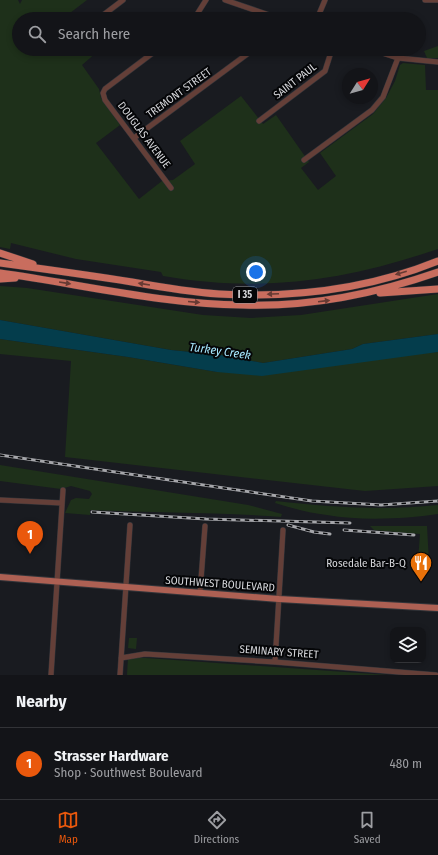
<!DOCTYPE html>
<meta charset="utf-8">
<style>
:root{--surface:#131418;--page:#202125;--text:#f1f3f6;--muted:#9d9ea2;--line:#323337;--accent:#ea580c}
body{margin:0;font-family:"Fira Sans Condensed",sans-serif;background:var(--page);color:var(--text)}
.controls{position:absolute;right:12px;bottom:12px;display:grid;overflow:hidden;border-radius:8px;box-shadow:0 2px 6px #0003}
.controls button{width:36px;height:36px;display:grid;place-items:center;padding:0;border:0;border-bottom:1px solid var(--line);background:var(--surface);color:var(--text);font:20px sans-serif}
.compass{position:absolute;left:342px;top:68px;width:36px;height:36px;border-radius:50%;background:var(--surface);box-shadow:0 2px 6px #0003;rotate:53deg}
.you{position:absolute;left:256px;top:272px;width:14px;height:14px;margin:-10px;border:3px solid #fff;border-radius:50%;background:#1a73e8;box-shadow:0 0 0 6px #1a73e833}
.badge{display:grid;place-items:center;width:26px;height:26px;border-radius:50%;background:var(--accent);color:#fff;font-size:13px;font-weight:700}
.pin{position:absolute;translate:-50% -33px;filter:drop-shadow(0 1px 2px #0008)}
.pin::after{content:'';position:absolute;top:21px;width:14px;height:12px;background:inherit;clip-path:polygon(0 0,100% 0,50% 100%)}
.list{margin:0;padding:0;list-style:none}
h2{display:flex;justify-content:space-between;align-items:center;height:52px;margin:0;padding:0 16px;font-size:17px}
h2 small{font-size:13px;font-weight:400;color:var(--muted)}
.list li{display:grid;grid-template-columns:26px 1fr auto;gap:12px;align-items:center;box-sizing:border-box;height:72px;padding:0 16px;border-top:1px solid var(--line)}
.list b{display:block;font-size:15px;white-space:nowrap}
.list p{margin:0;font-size:13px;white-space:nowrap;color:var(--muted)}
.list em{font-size:13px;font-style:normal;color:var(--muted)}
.icon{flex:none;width:22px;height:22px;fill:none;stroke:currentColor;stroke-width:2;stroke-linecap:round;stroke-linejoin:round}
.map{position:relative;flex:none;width:438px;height:675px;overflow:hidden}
.search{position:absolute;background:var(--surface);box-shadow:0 2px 6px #0003;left:12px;right:12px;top:12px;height:44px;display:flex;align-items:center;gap:10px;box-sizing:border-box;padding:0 14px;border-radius:22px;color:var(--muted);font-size:15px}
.sheet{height:124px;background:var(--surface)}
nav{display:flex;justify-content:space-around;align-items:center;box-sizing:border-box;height:56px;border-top:1px solid var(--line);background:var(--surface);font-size:11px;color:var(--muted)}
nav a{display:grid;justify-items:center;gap:2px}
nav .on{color:var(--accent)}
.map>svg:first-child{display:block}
</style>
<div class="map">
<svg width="438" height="675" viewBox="0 0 438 675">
<rect width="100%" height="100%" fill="#191b20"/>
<path fill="#1e301a" d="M 0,0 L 18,0 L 20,4 L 22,0 L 87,0 L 70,13 L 74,19 L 19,19 L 19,49 L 95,49 L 97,52 L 82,65 L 99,89 L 101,98 L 120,125 L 96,143 L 139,199 L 162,181 L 173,180 L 195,164 L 180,141 L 241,96 L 263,124 L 276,115 L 309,162 L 301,168 L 318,190 L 336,176 L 320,153 L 373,114 L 386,98 L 395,81 L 400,65 L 403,63 L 425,65 L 426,90 L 438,90 L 438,249 C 344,281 262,293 163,276 L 161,272 L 76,259 L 11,243 L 10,249 L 0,247 Z
M 438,46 L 438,58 L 427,58 L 424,51 Z
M 0,286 L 27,288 L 203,315 L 251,318 L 301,315 L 438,294 L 438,334 L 363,344 L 352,349 L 263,363 L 221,355 L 171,350 L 0,320 Z
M 0,339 L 128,357 L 217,372 L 438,352 L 438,486 L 365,491 L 65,457 L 71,361 L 0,354 Z
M 0,465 L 248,505 L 282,514 L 281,517 C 217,512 154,513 90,510 L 90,515 L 65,513 L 71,500 L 76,498 L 89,499 L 92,494 L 90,491 L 71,486 L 61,489 L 0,481 Z
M 276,501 C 330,507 383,511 438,505 L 438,514 C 404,519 361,521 327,515 C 309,513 292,508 275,503 Z
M 370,526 L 427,526 L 429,562 L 418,561 L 420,534 L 374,530 Z
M 129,638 L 137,638 L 136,649 L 128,648 Z
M 128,658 L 146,658 L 387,675 L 127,675 Z"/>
<path fill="#043d4c" d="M 0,320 L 171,350 L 221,355 L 263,363 L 352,349 L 363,344 L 438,334 L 438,352 L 262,376 L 217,372 L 128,357 L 0,339 Z"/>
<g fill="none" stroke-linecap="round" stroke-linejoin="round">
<g stroke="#33353a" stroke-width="6">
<path id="minor" d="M 225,0 L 281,19
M 425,0 L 438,0
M 98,19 L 123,0
M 194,19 L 206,0
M 317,19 L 325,0
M 158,49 L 105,89 L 103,93 L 105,100 L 171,188
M 370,49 L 398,58 L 438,62
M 259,121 L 325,71 L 332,49
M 134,138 L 254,49
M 304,160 L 372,110 L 383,97 L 398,58
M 0,500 L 62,503
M 200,593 L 205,526
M 121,658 L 145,654 L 275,662 L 436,675
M 275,662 L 283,530
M 51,675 L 63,490
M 120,675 L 130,525"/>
</g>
<g stroke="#33353a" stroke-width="8">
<path id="major" d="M 0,577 L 279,599 L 438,608"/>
</g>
<g stroke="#33353a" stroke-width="8">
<path id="highway" d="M 0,253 L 33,264
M 0,263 C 44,269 88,275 132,282 C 160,287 189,292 219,294 C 292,298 369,289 438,261
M 0,273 C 80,284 161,304 243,305 C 309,307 375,294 438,272
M 0,279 L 15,278
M 380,293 L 438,289"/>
</g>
<use href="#minor" stroke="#643f38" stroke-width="5"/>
<use href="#major" stroke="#ad6053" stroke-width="6"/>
<use href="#highway" stroke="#c96d5e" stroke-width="7"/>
<g stroke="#a5a6aa" stroke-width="3">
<path id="rail" d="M 0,455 L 312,501 L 381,505 L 438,501
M 92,512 L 206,519 L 350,523
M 288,525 L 314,532 L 330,534
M 344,530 L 414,535"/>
</g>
<use href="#rail" stroke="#050608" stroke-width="1.5" stroke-dasharray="4.5" stroke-linecap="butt"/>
</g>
<defs><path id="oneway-solid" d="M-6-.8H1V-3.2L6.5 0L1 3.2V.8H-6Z"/></defs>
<g fill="#673a33">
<use href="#oneway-solid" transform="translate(401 273) rotate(164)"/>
<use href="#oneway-solid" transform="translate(65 283) rotate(9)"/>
<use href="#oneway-solid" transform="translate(144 284) rotate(-171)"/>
<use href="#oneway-solid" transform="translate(273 294) rotate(177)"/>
<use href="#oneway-solid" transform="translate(324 301) rotate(-7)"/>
<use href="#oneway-solid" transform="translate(194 302) rotate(5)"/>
</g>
<defs>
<g id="restaurant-pin" transform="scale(1.15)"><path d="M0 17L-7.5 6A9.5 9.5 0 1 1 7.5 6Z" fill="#e8710a" stroke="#050608"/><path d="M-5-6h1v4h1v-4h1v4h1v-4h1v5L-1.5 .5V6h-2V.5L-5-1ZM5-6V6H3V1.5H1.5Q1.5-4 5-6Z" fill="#fff"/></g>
</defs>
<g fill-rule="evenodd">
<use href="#restaurant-pin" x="421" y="563"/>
</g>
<g text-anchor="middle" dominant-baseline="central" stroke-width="4" stroke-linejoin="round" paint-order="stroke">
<rect fill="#050608" stroke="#97989c" stroke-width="1" x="233" y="287" width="24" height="16" rx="3"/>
<g font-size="10" font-weight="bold" fill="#d6d7db">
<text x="245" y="295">I 35</text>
</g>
<g font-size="11" fill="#d6d7db" stroke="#050608">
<text transform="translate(295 81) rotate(-38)">SAINT PAUL</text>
<text transform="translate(179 93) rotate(-36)">TREMONT STREET</text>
<text transform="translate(144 135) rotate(53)">DOUGLAS AVENUE</text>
<text transform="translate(220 584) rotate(4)">SOUTHWEST BOULEVARD</text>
<text transform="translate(279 652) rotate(4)">SEMINARY STREET</text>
</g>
<g font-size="11" fill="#d6d7db" stroke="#050608" text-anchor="end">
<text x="406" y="563">Rosedale Bar-B-Q</text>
</g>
<g font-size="12" font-style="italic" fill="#a5e5fc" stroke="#050608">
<text transform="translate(220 351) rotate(8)">Turkey Creek</text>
</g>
</g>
</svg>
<div class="controls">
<button><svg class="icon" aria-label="layers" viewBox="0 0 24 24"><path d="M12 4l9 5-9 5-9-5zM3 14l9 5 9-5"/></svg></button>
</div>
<svg class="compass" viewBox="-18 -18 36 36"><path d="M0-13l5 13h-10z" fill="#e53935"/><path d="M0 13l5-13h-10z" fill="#9d9ea2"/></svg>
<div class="you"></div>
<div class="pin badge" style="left:30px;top:554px">1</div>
<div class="search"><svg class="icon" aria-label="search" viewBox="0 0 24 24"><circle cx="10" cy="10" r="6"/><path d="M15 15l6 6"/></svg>Search here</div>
</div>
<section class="sheet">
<h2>Nearby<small></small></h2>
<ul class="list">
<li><span class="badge">1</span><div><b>Strasser Hardware</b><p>Shop · Southwest Boulevard</p></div><em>480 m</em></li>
</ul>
</section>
<nav>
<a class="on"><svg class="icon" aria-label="map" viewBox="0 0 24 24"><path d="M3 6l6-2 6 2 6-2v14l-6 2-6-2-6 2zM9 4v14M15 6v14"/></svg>Map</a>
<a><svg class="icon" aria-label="directions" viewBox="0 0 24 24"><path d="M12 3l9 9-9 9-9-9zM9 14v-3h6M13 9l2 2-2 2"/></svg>Directions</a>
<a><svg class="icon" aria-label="saved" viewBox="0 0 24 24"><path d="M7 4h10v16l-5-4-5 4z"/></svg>Saved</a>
</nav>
